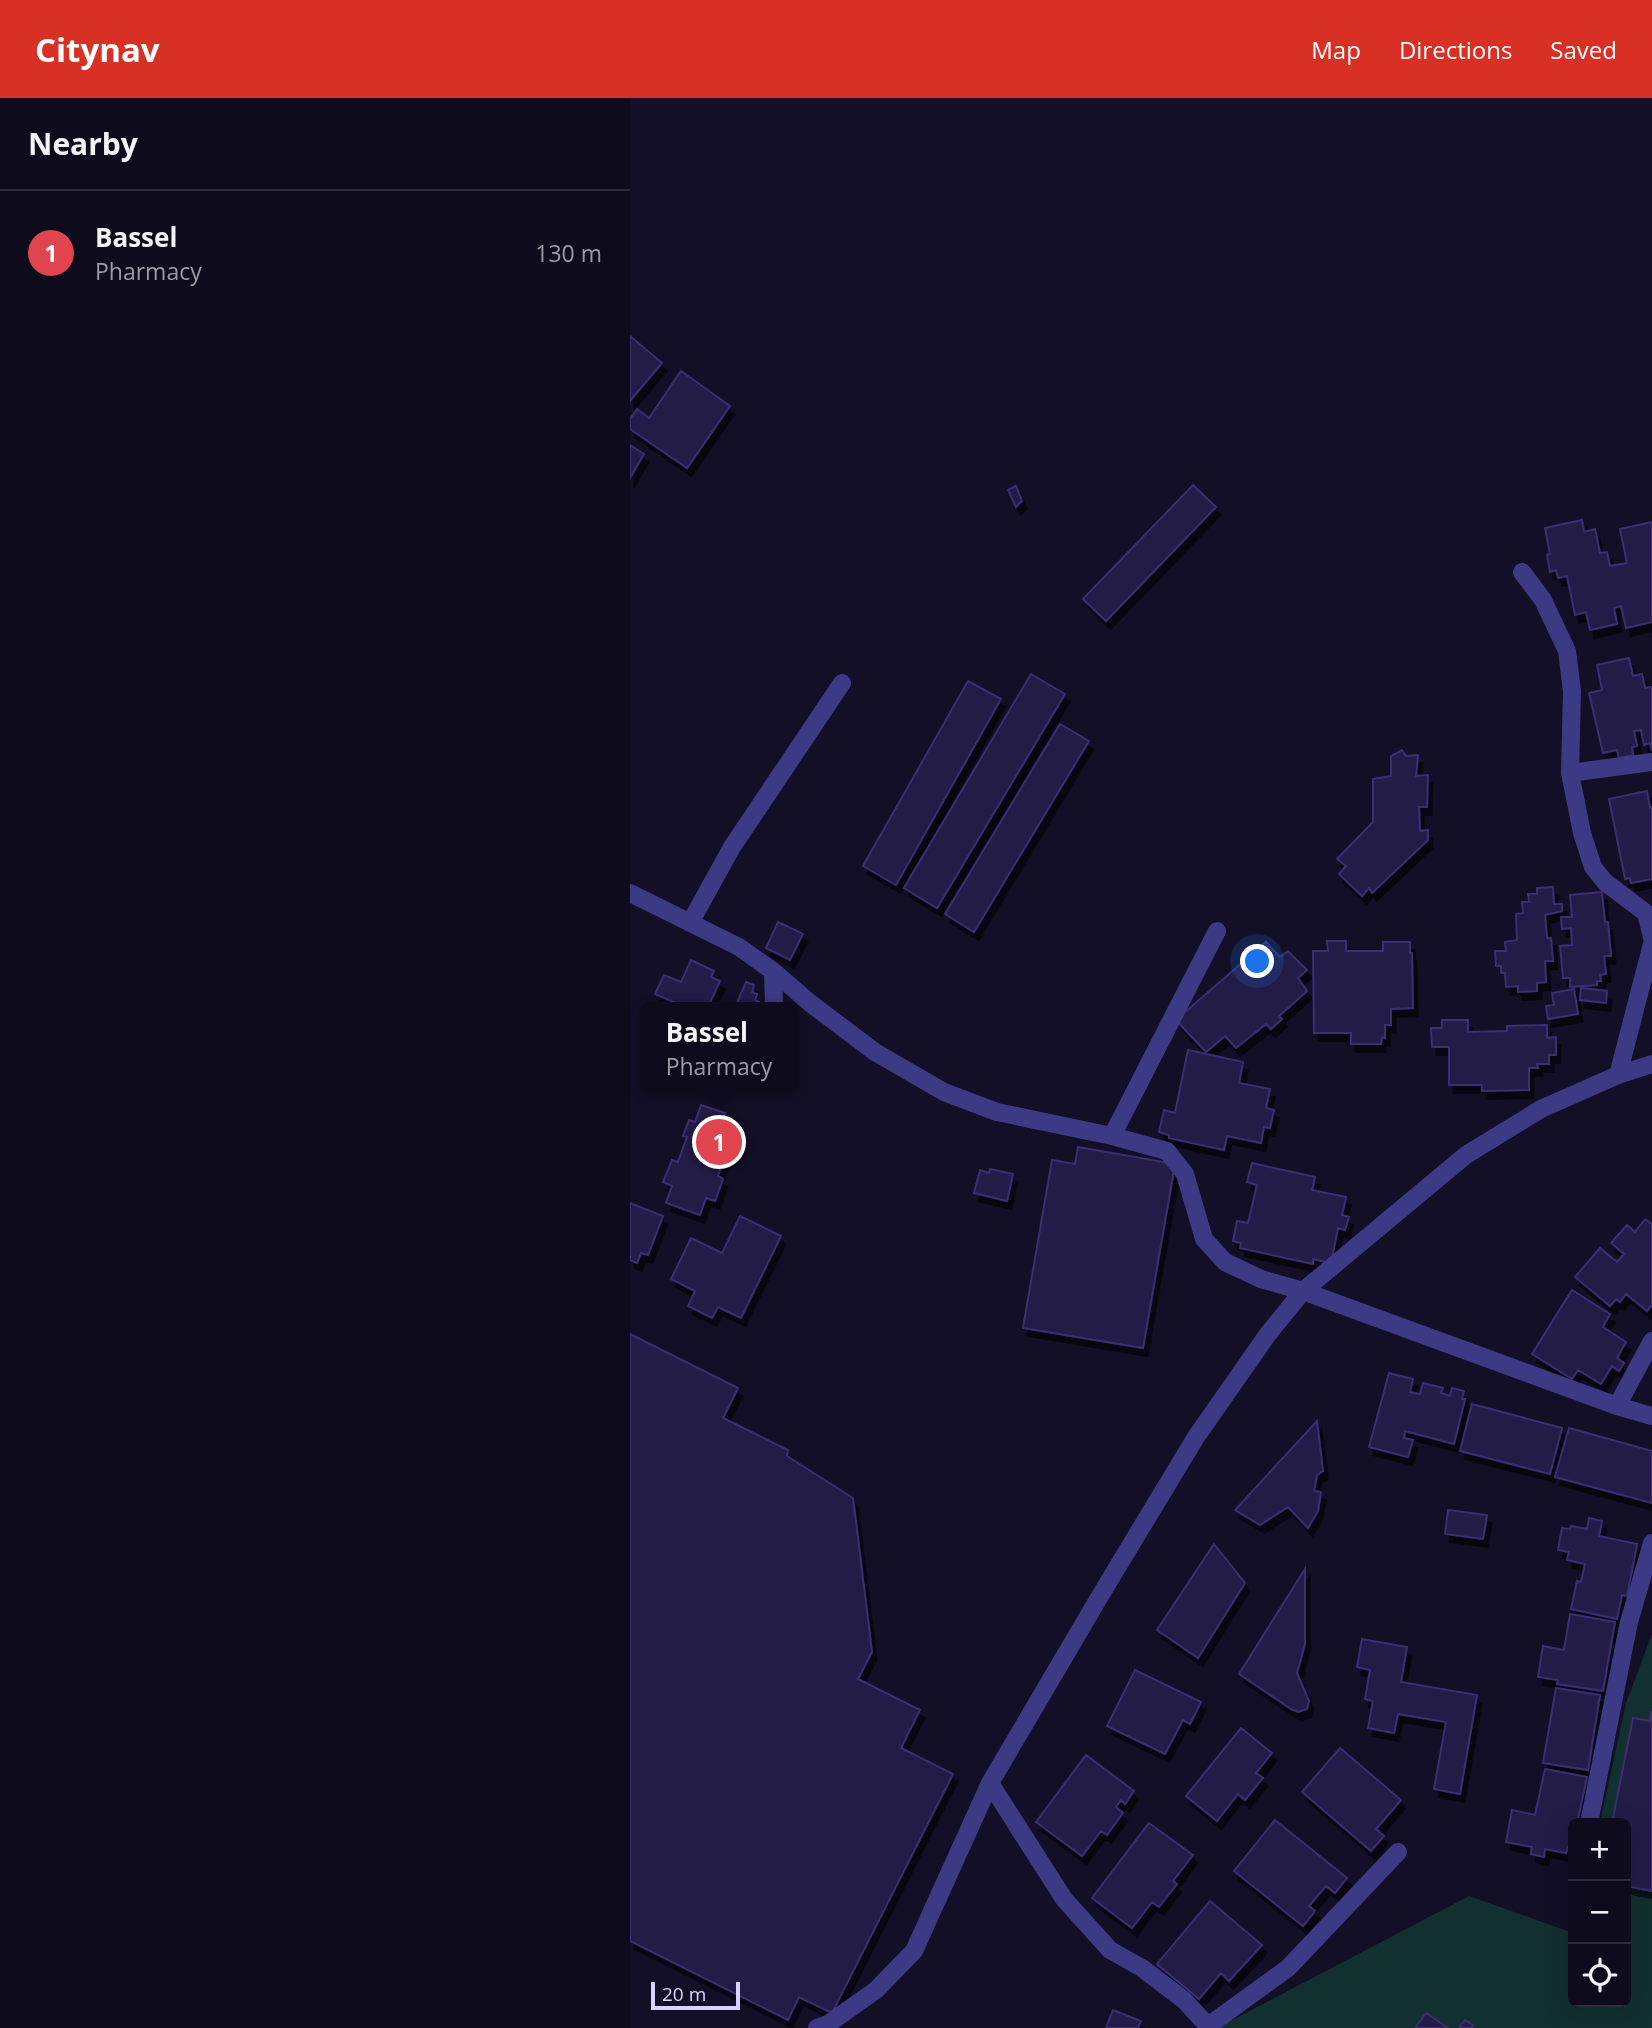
<!DOCTYPE html>
<meta charset="utf-8">
<style>
:root{--surface:#0e0b1c;--page:#171425;--text:#f1f3f6;--muted:#9b9ba3;--line:#2e2b3b;--accent:#d93025}
body{margin:0;font-family:"Open Sans",sans-serif;background:var(--page);color:var(--text)}
.controls{position:absolute;right:21px;bottom:21px;display:grid;overflow:hidden;border-radius:10px;box-shadow:0 7px 28px #0002}
.controls button{width:63px;height:63px;display:grid;place-items:center;padding:0;border:0;border-bottom:2px solid var(--line);background:var(--surface);color:var(--text);font:35px sans-serif}
.scale{position:absolute;left:21px;bottom:18px;width:89px;box-sizing:border-box;padding-left:7px;border:4px solid #d9d4ff;border-top:0;font-size:19px;line-height:24px;white-space:nowrap;color:#d9d4ff;-webkit-text-stroke:5px #130f26;paint-order:stroke}
.you{position:absolute;left:628px;top:864px;width:24px;height:24px;margin:-18px;border:5px solid #fff;border-radius:50%;background:#1a73e8;box-shadow:0 0 0 10px #1a73e833}
.badge{display:grid;place-items:center;width:46px;height:46px;border-radius:50%;background:var(--accent);color:#fff;font-size:23px;font-weight:700}
.pin{position:absolute;translate:-50% -50%;border:4px solid #fff;box-shadow:0 2px 7px #0006}
.popup{position:absolute;left:10px;top:904px;width:158px;height:91px;box-sizing:border-box;display:grid;place-content:center;border-radius:10px;background:var(--surface);filter:drop-shadow(0 2px 5px #0005);font-size:23px;white-space:nowrap;color:var(--muted)}
.popup b{font-size:26px;color:var(--text)}
.popup::after{content:'';position:absolute;left:50%;top:100%;margin-left:-14px;border:14px solid transparent;border-top-color:var(--surface)}
.list{margin:0;padding:0;list-style:none}
h2{display:flex;justify-content:space-between;align-items:center;height:91px;margin:0;padding:0 28px;font-size:30px}
h2 small{font-size:23px;font-weight:400;color:var(--muted)}
.list li{display:grid;grid-template-columns:46px 1fr auto;gap:21px;align-items:center;box-sizing:border-box;height:126px;padding:0 28px;border-top:2px solid var(--line)}
.list b{display:block;font-size:26px;white-space:nowrap}
.list p{margin:0;font-size:23px;white-space:nowrap;color:var(--muted)}
.list em{font-size:23px;font-style:normal;color:var(--muted)}
.icon{flex:none;width:38px;height:38px;fill:none;stroke:currentColor;stroke-width:2;stroke-linecap:round;stroke-linejoin:round}
.map{position:relative;flex:none;width:1022px;height:1930px;overflow:hidden}
header{display:flex;align-items:center;gap:42px;box-sizing:border-box;height:98px;padding:0 35px;background:var(--accent);color:#fff}
header strong{font-size:33px}
nav{display:flex;gap:38px;margin-inline-start:auto;font-size:24px}
main{display:flex}
aside{flex:1;background:var(--surface)}
.map>svg:first-child{display:block}
</style>
<header>
<strong>Citynav</strong>
<nav><a>Map</a><a>Directions</a><a>Saved</a></nav>
</header>
<main>
<aside>
<h2>Nearby<small></small></h2>
<ul class="list">
<li><span class="badge" style="background:#e0444e">1</span><div><b>Bassel</b><p>Pharmacy</p></div><em>130 m</em></li>
</ul>
</aside>
<div class="map">
<svg width="1022" height="1930" viewBox="0 0 1022 1930">
<defs>
<filter id="shadow"><feDropShadow dx="4.5" dy="8" stdDeviation="0" flood-color="#0009"/></filter>
</defs>
<rect width="100%" height="100%" fill="#130f26"/>
<path fill="#12302f" d="M 1022,1536 L 1022,1930 L 587,1930 L 839,1798 L 943,1835 L 943,1904 L 996,1904 L 996,1725 L 970,1725 L 996,1605 Z"/>
<path fill="#241b47" stroke="#3b2d73" stroke-width="2" filter="url(#shadow)" d="M 0,238 L 32,265 L 0,303 Z
M 51,273 L 100,308 L 57,370 L 0,331 L 0,321 L 7,311 L 19,320 Z
M 0,347 L 14,356 L 0,380 Z
M 563,387 L 586,409 L 476,523 L 453,501 Z
M 386,388 L 392,403 L 386,409 L 378,392 Z
M 952,422 L 954,434 L 965,431 L 970,455 L 977,454 L 980,468 L 997,465 L 990,431 L 1022,424 L 1022,524 L 996,530 L 991,508 L 984,510 L 987,526 L 960,532 L 956,514 L 945,517 L 937,478 L 928,480 L 926,472 L 920,474 L 917,457 L 920,456 L 915,430 Z
M 999,560 L 1003,578 L 1012,576 L 1015,590 L 1022,589 L 1022,653 L 1020,645 L 1014,647 L 1011,632 L 1004,633 L 1007,648 L 1002,649 L 1003,657 L 989,660 L 987,652 L 973,655 L 959,595 L 972,592 L 967,567 Z
M 401,576 L 435,596 L 307,810 L 274,790 Z
M 338,583 L 371,601 L 266,787 L 233,768 Z
M 430,626 L 459,643 L 344,834 L 315,816 Z
M 772,652 L 776,658 L 788,657 L 786,678 L 798,677 L 797,709 L 789,709 L 790,733 L 798,732 L 798,742 L 742,795 L 739,790 L 732,798 L 709,776 L 716,768 L 707,761 L 743,724 L 743,681 L 761,678 L 761,658 Z
M 1017,693 L 1020,710 L 1022,709 L 1022,781 L 1001,785 L 1000,780 L 995,781 L 979,701 Z
M 923,789 L 924,806 L 932,806 L 932,813 L 915,817 L 917,840 L 921,840 L 923,863 L 915,863 L 916,884 L 907,885 L 907,893 L 888,894 L 888,888 L 876,889 L 875,875 L 871,875 L 871,868 L 866,868 L 865,853 L 876,853 L 875,844 L 887,842 L 886,816 L 893,815 L 892,804 L 899,804 L 898,796 L 907,796 L 907,790 Z
M 972,794 L 975,824 L 978,824 L 981,858 L 974,858 L 976,876 L 970,877 L 971,883 L 967,883 L 967,887 L 940,889 L 940,880 L 933,880 L 930,848 L 942,847 L 941,830 L 932,831 L 931,819 L 942,819 L 940,797 Z
M 148,824 L 173,836 L 160,862 L 136,850 Z
M 697,843 L 716,843 L 716,853 L 753,853 L 753,844 L 780,844 L 780,855 L 782,855 L 783,910 L 761,911 L 761,927 L 755,927 L 755,940 L 752,939 L 751,946 L 721,946 L 721,935 L 684,935 L 683,853 L 698,853 Z
M 636,844 L 650,859 L 658,853 L 677,872 L 668,880 L 677,893 L 649,918 L 652,921 L 641,931 L 636,926 L 606,950 L 595,938 L 576,954 L 546,922 Z
M 61,862 L 84,873 L 81,879 L 90,883 L 78,909 L 55,909 L 25,896 L 34,877 L 51,884 Z
M 116,884 L 124,887 L 122,894 L 127,896 L 125,902 L 133,906 L 132,909 L 105,909 Z
M 951,890 L 977,893 L 976,905 L 950,902 Z
M 944,891 L 948,916 L 918,921 L 916,908 L 924,907 L 922,895 Z
M 812,922 L 838,922 L 838,934 L 877,933 L 877,928 L 917,927 L 917,940 L 926,939 L 926,957 L 919,957 L 919,966 L 907,966 L 908,970 L 899,970 L 899,992 L 852,993 L 852,987 L 819,987 L 819,949 L 802,949 L 801,930 L 812,930 Z
M 558,952 L 613,964 L 609,985 L 640,991 L 636,1010 L 644,1012 L 640,1030 L 634,1029 L 631,1045 L 597,1038 L 594,1052 L 539,1040 L 539,1037 L 529,1034 L 534,1012 L 545,1015 Z
M 71,1007 L 95,1015 L 93,1022 L 105,1026 L 102,1035 L 109,1037 L 101,1059 L 95,1057 L 88,1078 L 93,1081 L 85,1103 L 76,1100 L 70,1117 L 36,1105 L 42,1088 L 33,1084 L 42,1062 L 48,1064 L 57,1039 L 53,1038 L 59,1022 L 65,1024 Z
M 448,1049 L 545,1066 L 513,1250 L 393,1230 L 422,1062 L 445,1066 Z
M 622,1065 L 685,1079 L 682,1092 L 716,1099 L 712,1117 L 719,1119 L 715,1132 L 708,1130 L 701,1165 L 683,1161 L 683,1166 L 610,1150 L 611,1145 L 603,1143 L 607,1123 L 618,1125 L 627,1087 L 617,1084 Z
M 360,1071 L 383,1076 L 377,1103 L 344,1095 L 350,1072 L 359,1075 Z
M 0,1105 L 33,1118 L 18,1157 L 11,1155 L 7,1165 L 0,1162 Z
M 110,1118 L 151,1138 L 111,1220 L 88,1209 L 82,1220 L 58,1208 L 65,1193 L 41,1181 L 61,1140 L 92,1155 Z
M 1015,1121 L 1022,1126 L 1022,1207 L 1017,1213 L 996,1196 L 990,1204 L 986,1201 L 980,1208 L 945,1179 L 970,1150 L 987,1164 L 994,1156 L 981,1145 L 997,1127 L 1005,1134 Z
M 942,1192 L 980,1216 L 973,1229 L 996,1244 L 987,1260 L 994,1265 L 989,1273 L 982,1268 L 971,1286 L 948,1272 L 942,1281 L 902,1256 Z
M 0,1236 L 108,1290 L 93,1320 L 158,1352 L 157,1358 L 223,1400 L 242,1554 L 228,1581 L 290,1612 L 271,1650 L 323,1676 L 202,1915 L 169,1899 L 158,1922 L 0,1843 Z
M 759,1275 L 783,1281 L 780,1294 L 790,1296 L 793,1285 L 813,1290 L 811,1295 L 820,1298 L 822,1290 L 834,1293 L 832,1301 L 835,1301 L 824,1346 L 775,1333 L 774,1340 L 783,1342 L 778,1359 L 739,1349 Z
M 842,1306 L 932,1330 L 920,1376 L 830,1353 Z
M 687,1323 L 693,1373 L 687,1377 L 684,1393 L 691,1394 L 688,1413 L 678,1430 L 658,1409 L 630,1427 L 605,1412 Z
M 939,1330 L 1022,1353 L 1022,1405 L 925,1379 Z
M 818,1412 L 857,1417 L 853,1441 L 815,1436 Z
M 959,1420 L 972,1423 L 969,1438 L 1007,1446 L 997,1498 L 992,1497 L 987,1521 L 941,1511 L 947,1483 L 951,1484 L 955,1466 L 937,1462 L 939,1454 L 928,1452 L 932,1430 L 940,1431 L 941,1428 L 957,1431 Z
M 584,1446 L 615,1485 L 568,1560 L 527,1532 Z
M 675,1471 L 675,1546 L 667,1575 L 679,1603 L 677,1611 L 668,1614 L 661,1611 L 609,1576 Z
M 940,1516 L 985,1524 L 973,1593 L 927,1586 L 928,1582 L 908,1579 L 913,1548 L 934,1552 Z
M 732,1541 L 777,1549 L 771,1584 L 847,1597 L 830,1696 L 804,1691 L 816,1624 L 768,1616 L 764,1635 L 738,1630 L 743,1603 L 735,1601 L 740,1572 L 727,1569 Z
M 505,1572 L 571,1604 L 560,1626 L 553,1622 L 535,1656 L 477,1628 Z
M 926,1590 L 970,1597 L 958,1672 L 913,1665 Z
M 1021,1614 L 1022,1615 L 1022,1793 L 996,1788 L 996,1725 L 982,1725 L 1003,1620 L 1020,1623 Z
M 611,1630 L 642,1655 L 626,1675 L 633,1680 L 615,1702 L 608,1696 L 587,1723 L 556,1698 Z
M 710,1650 L 771,1702 L 746,1731 L 754,1738 L 741,1753 L 672,1694 Z
M 456,1657 L 504,1693 L 495,1706 L 491,1702 L 486,1709 L 493,1715 L 477,1737 L 471,1733 L 452,1758 L 406,1724 Z
M 915,1671 L 957,1679 L 947,1725 L 943,1725 L 942,1750 L 938,1749 L 936,1755 L 915,1751 L 914,1759 L 901,1756 L 902,1749 L 876,1744 L 882,1712 L 905,1717 Z
M 645,1722 L 717,1780 L 705,1795 L 696,1788 L 679,1808 L 685,1813 L 673,1828 L 604,1773 Z
M 519,1725 L 563,1757 L 543,1783 L 547,1786 L 529,1809 L 522,1804 L 502,1830 L 462,1800 Z
M 580,1803 L 632,1847 L 599,1883 L 591,1875 L 569,1901 L 527,1866 Z
M 483,1912 L 511,1923 L 508,1930 L 476,1930 Z
M 796,1915 L 818,1930 L 785,1930 Z
M 835,1922 L 843,1927 L 841,1930 L 829,1930 Z"/>
<g fill="none" stroke-linecap="round" stroke-linejoin="round">
<path stroke="#3d3a85" stroke-width="18" d="M 892,474 L 913,502 L 937,553 L 942,593 L 940,675 L 952,735 L 963,769 L 975,784 L 1016,815 L 1022,839
M 940,675 L 1022,664
M 0,795 L 109,849 L 143,873 L 180,905 L 245,954 L 314,994 L 367,1014 L 482,1038 L 537,1053 L 555,1076 L 574,1141 L 595,1164 L 631,1181 L 673,1193 L 987,1308 L 1022,1318
M 60,825 L 102,749 L 212,585
M 143,873 L 144,909
M 988,977 L 1022,846
M 482,1038 L 587,833
M 987,1308 L 1022,1243
M 360,1685 L 434,1801 L 480,1852 L 512,1870 L 554,1902 L 578,1928 L 658,1870 L 768,1754
M 959,1725 L 999,1524 L 1022,1445
M 187,1930 L 198,1926 L 246,1892 L 284,1853 L 360,1685 L 473,1493 L 566,1339 L 638,1236 L 673,1193 L 836,1057 L 911,1011 L 988,977 L 1022,966"/>
</g>
</svg>
<div class="controls">
<button>+</button>
<button>−</button>
<button><svg class="icon" aria-label="locate" viewBox="0 0 24 24"><circle cx="12" cy="12" r="6"/><path d="M12 2v4M12 18v4M2 12h4M18 12h4"/></svg></button>
</div>
<div class="scale">20 m</div>
<div class="you"></div>
<div class="pin badge" style="left:89px;top:1044px;background:#e0444e">1</div>
<div class="popup"><b>Bassel</b>Pharmacy</div>
</div>
</main>
